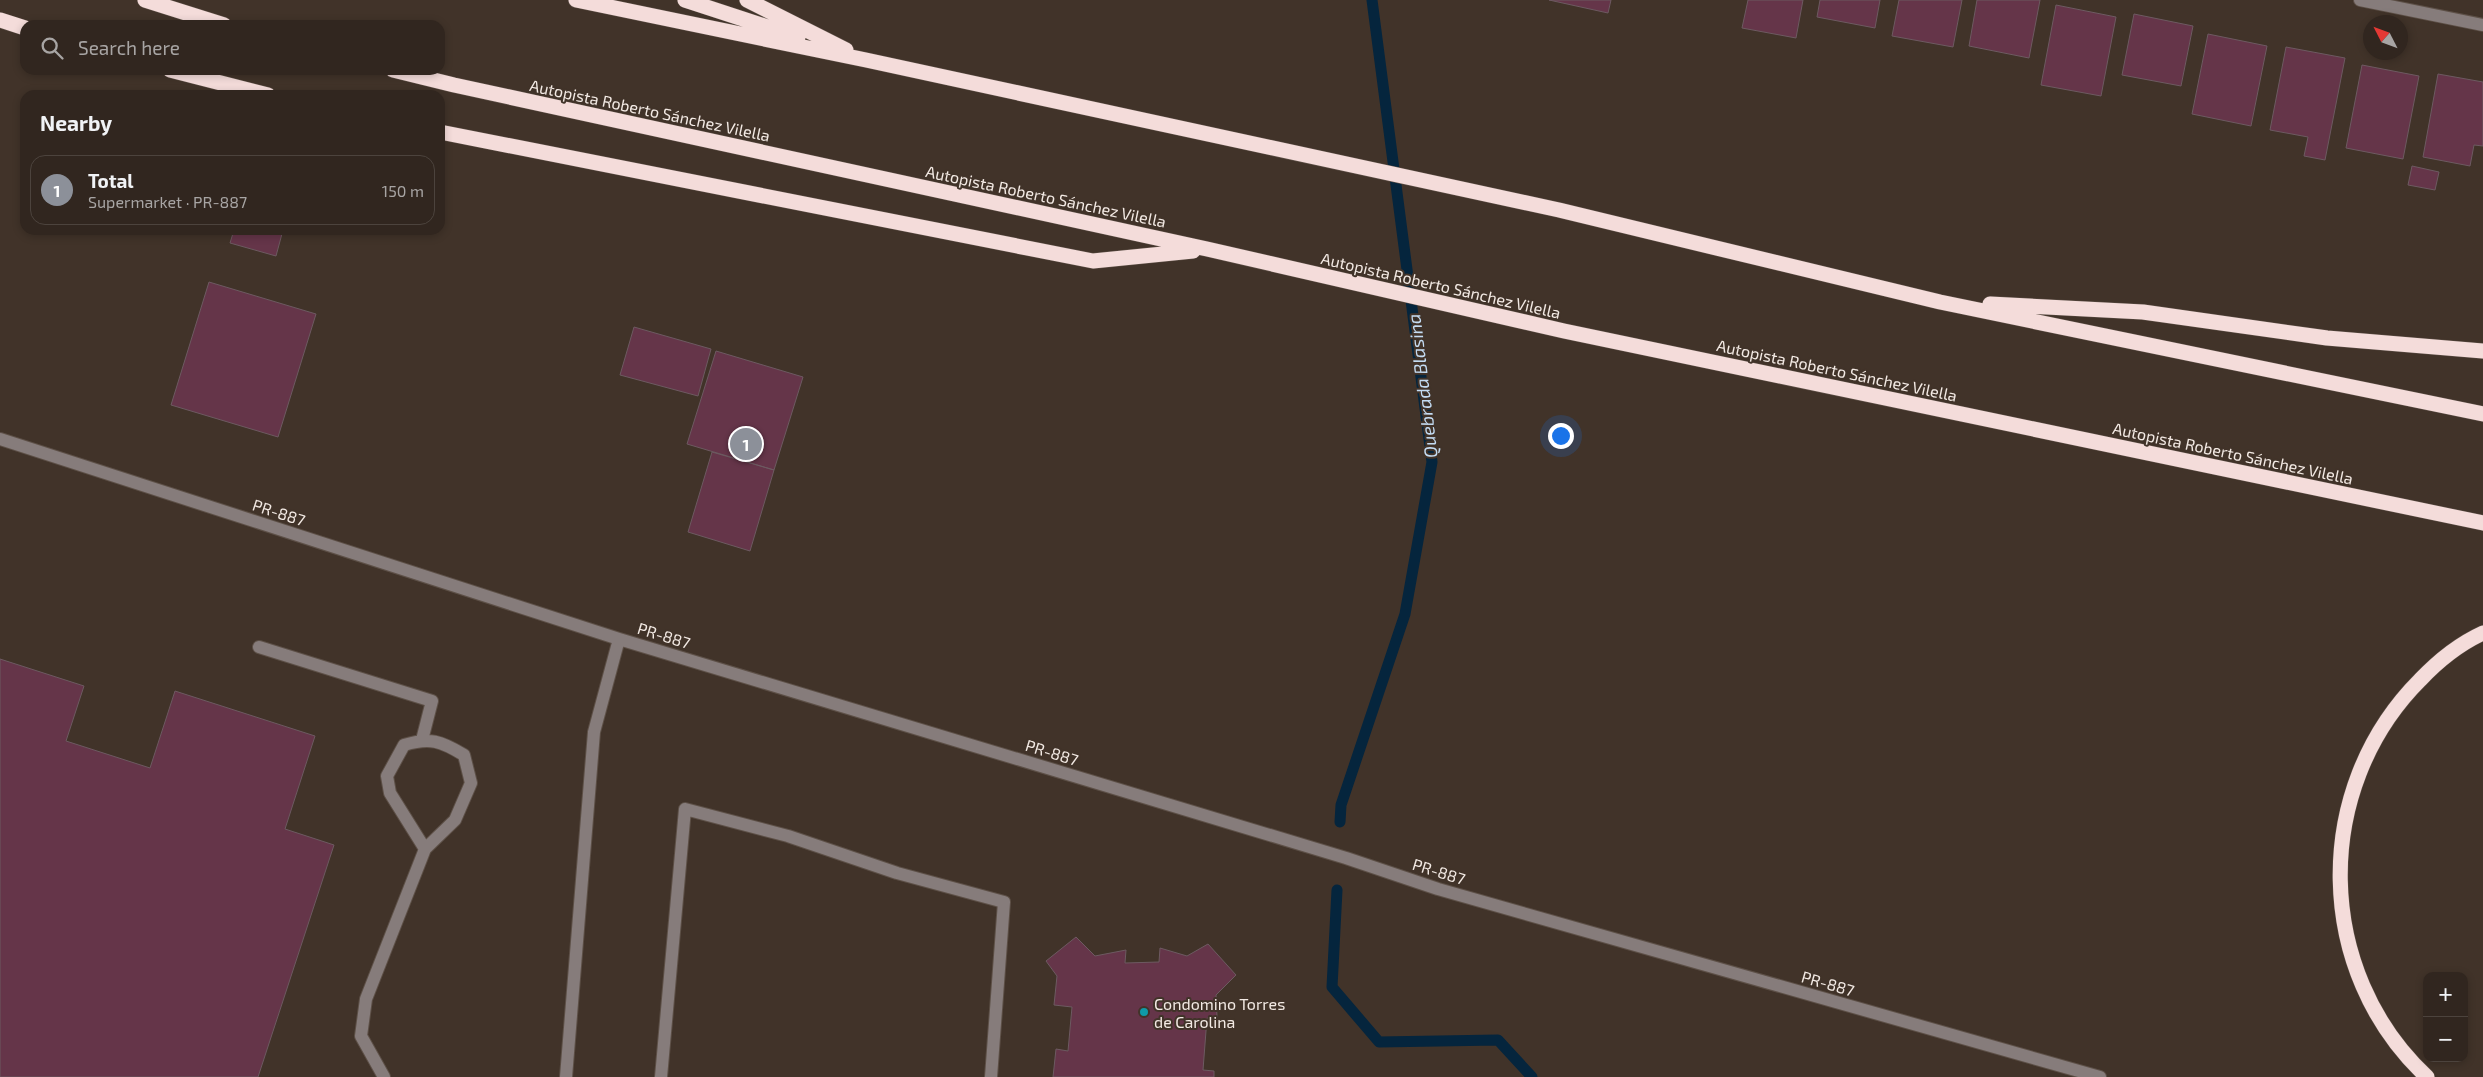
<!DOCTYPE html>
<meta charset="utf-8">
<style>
:root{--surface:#31261f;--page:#3d322c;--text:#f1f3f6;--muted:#a8a5a4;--line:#4c433d;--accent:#8c9099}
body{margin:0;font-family:"Exo 2",sans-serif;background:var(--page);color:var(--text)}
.controls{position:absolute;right:15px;bottom:15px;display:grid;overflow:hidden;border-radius:10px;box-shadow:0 2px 8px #0003}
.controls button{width:45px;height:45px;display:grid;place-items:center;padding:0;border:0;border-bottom:1px solid var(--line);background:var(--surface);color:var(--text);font:25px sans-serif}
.compass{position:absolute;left:2363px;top:15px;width:45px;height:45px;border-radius:50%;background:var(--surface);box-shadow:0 2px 8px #0003;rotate:312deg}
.you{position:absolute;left:1560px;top:435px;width:18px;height:18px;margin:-12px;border:4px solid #fff;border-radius:50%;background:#1a73e8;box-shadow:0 0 0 8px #1a73e833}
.badge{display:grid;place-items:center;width:32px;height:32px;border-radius:50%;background:var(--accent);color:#fff;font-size:16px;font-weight:700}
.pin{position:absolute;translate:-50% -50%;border:2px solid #fff;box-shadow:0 1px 5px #0006}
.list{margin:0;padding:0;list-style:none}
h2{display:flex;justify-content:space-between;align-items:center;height:65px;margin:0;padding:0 20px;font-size:21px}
h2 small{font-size:16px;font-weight:400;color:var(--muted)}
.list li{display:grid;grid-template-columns:32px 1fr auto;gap:15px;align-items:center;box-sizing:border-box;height:70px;margin:0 10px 10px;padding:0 10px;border:1px solid var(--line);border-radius:15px}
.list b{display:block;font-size:19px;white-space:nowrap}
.list p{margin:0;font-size:16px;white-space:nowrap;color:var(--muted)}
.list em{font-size:16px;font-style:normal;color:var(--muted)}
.icon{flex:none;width:28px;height:28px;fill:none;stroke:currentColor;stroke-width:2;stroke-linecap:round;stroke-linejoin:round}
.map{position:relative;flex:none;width:2483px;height:1077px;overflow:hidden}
.search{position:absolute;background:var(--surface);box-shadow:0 2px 8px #0003;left:20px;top:20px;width:425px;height:55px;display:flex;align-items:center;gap:12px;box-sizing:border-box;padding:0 18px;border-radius:15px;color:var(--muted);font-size:19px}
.panel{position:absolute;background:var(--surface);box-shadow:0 2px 8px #0003;left:20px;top:90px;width:425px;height:145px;border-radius:15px}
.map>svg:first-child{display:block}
</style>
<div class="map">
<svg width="2483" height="1077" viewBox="0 0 2483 1077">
<rect width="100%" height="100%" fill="#413329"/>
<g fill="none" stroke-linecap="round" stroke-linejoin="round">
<path stroke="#05253d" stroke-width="11" d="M 1340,822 L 1341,805 L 1405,614 L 1432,462 L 1372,0
M 1337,890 L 1332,987 L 1379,1042 L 1498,1040 L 1532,1077"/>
</g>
<path fill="#653549" stroke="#6d5a61" d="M 1549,0 L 1611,0 L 1608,13 Z
M 1748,0 L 1803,0 L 1796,38 L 1742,28 Z
M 1820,0 L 1880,0 L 1875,28 L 1817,17 Z
M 1899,0 L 1962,0 L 1953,47 L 1892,36 Z
M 1977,0 L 2040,0 L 2029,58 L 1969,46 Z
M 2056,5 L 2116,17 L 2101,96 L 2041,85 Z
M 2134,14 L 2193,26 L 2181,86 L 2122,75 Z
M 2208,34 L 2267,46 L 2251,126 L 2192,114 Z
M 2286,47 L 2345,58 L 2325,160 L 2304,156 L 2308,137 L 2270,130 Z
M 2362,65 L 2419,76 L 2403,159 L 2346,148 Z
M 2438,74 L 2483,82 L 2483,146 L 2474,145 L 2470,166 L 2423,157 Z
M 2412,166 L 2439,172 L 2435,190 L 2408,185 Z
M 234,230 L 283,230 L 276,256 L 230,243 Z
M 209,282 L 316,314 L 278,437 L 171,405 Z
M 634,327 L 711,349 L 698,396 L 620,375 Z
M 716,351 L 803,377 L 774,470 L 687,444 Z
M 712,452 L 774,470 L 750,551 L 688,532 Z
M 0,659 L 84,686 L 66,741 L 150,768 L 175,691 L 315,736 L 285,829 L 334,845 L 258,1077 L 0,1077 Z
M 1076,937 L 1095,956 L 1126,950 L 1125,963 L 1159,962 L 1160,948 L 1187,956 L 1208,944 L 1236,975 L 1216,995 L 1217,1017 L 1207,1018 L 1203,1070 L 1214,1071 L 1214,1077 L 1053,1077 L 1056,1049 L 1068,1051 L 1072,1007 L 1054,1005 L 1057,976 L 1046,961 Z"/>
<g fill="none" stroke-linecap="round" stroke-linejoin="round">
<g stroke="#5d5047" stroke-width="14">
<path id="minor" d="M 2360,0 L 2483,25
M 0,439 L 619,639 L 1346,858 L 1438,889 L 2100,1077
M 259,647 L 432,701 L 422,740
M 384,1077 L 361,1036 L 366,999 L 425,849 L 455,820 L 471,783 L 464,755 C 441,741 430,737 404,745 L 387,776 L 390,793 L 425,849
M 566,1077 L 594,732 L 619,639
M 661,1077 L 685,809 L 788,836 L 897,873 L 1004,902 L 991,1077"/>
</g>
<g stroke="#5d5047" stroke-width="16">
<path id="highway" d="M 145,0 L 224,25
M 576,0 L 866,60 L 1559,210 L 1940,302 L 2483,414
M 685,0 L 798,37
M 747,0 L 846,50
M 0,20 L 25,28
M 170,70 L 268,95
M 393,70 L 454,85 L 1207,249 L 1564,331 L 2483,523
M 440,132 L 1093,261 L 1193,251
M 1990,304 L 2143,312 L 2327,338 L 2483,351
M 2427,1077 C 2314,972 2311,789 2420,680 C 2438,661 2459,644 2483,633"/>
</g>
<use href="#minor" stroke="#867c7b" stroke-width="12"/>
<use href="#highway" stroke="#f4dcda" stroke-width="15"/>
</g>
<circle fill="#0f9aa8" stroke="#413329" stroke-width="2" cx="1144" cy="1012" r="5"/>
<g text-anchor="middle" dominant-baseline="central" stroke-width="4" stroke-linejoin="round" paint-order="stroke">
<g font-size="16" fill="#f3eae4" stroke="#413329">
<text transform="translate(650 110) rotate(12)">Autopista Roberto Sánchez Vilella</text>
<text transform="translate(1046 196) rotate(12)">Autopista Roberto Sánchez Vilella</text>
<text transform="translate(1441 285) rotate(13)">Autopista Roberto Sánchez Vilella</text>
<text transform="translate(1837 370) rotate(12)">Autopista Roberto Sánchez Vilella</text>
<text transform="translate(2233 453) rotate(12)">Autopista Roberto Sánchez Vilella</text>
<text transform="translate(279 512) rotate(18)">PR-887</text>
<text transform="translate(664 635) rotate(17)">PR-887</text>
<text transform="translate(1052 752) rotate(17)">PR-887</text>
<text transform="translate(1439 871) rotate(17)">PR-887</text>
<text transform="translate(1828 983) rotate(16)">PR-887</text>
</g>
<g font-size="16" fill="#f3eae4" stroke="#413329" text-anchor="start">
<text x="1154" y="1003">Condomino Torres<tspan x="1154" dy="18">de Carolina</tspan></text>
</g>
<g font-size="18" font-style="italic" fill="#c4dcf3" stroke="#413329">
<text transform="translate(1422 386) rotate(-97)">Quebrada Blasina</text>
</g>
</g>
</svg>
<div class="controls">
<button>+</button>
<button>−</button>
</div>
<svg class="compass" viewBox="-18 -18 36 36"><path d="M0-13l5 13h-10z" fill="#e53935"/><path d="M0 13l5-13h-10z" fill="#a8a5a4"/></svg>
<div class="you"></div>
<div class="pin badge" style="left:746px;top:444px">1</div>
<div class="search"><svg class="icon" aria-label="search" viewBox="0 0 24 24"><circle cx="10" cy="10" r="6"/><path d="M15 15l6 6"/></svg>Search here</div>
<section class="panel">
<h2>Nearby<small></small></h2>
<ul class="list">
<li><span class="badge">1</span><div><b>Total</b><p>Supermarket · PR-887</p></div><em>150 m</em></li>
</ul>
</section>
</div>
